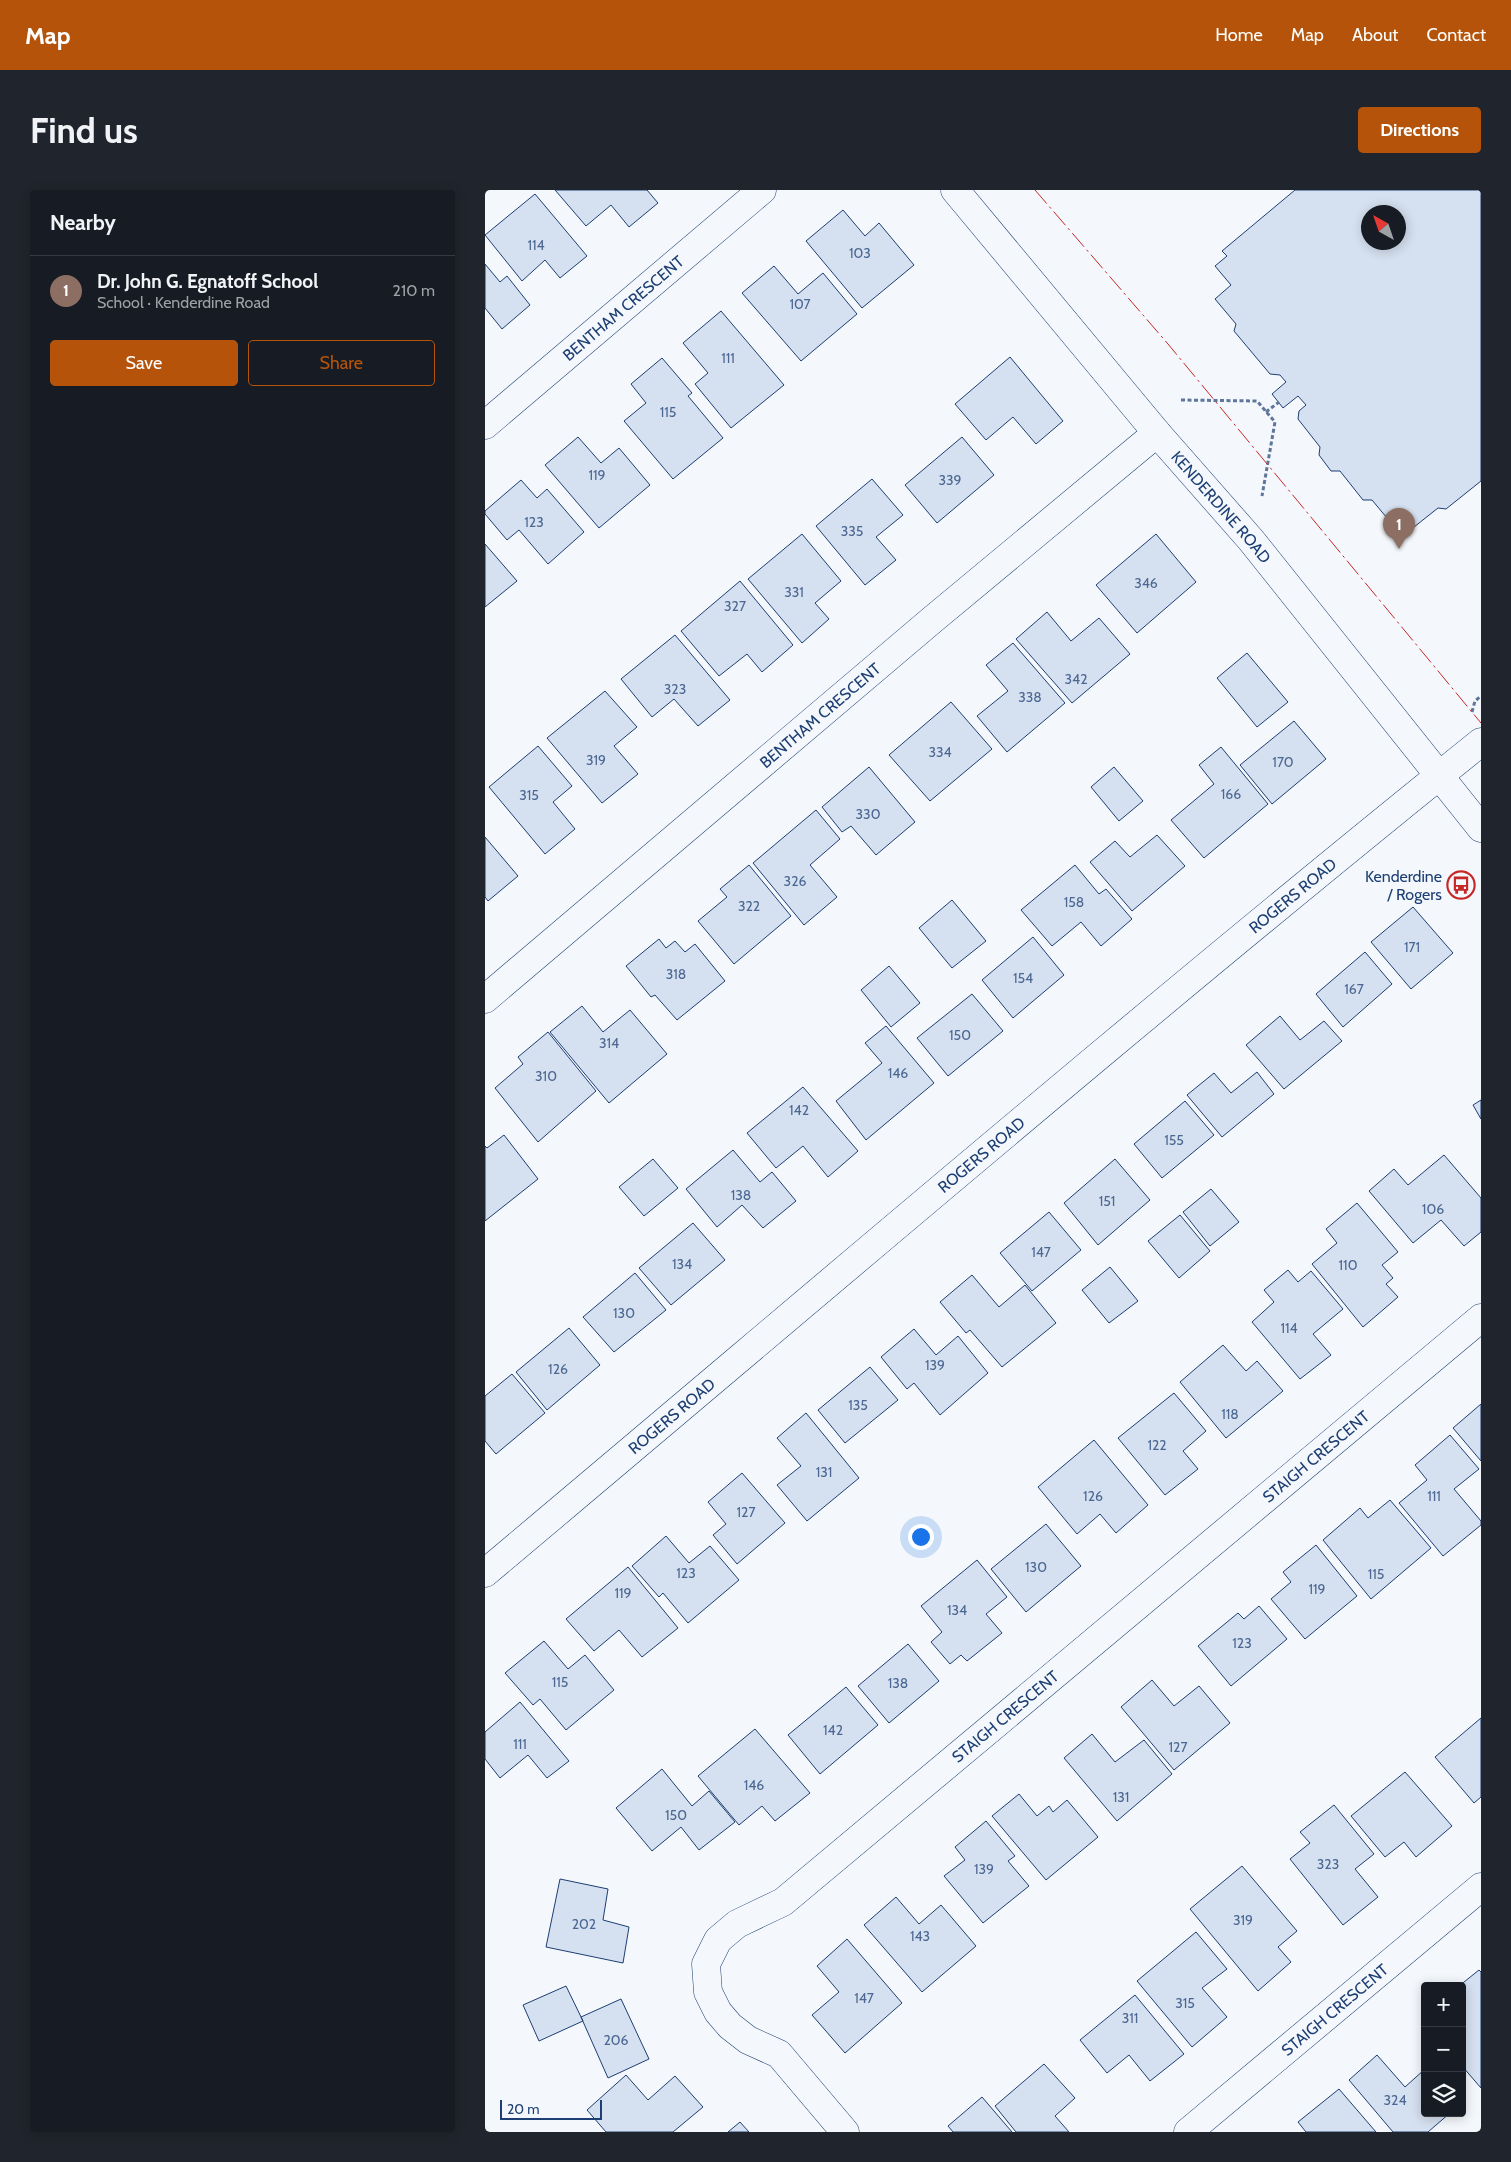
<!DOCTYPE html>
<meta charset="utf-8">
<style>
:root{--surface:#171b24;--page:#20242c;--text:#f1f3f6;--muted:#9ea1a6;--line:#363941;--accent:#b45309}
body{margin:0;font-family:Cabin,sans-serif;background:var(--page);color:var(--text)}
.controls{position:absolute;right:15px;bottom:15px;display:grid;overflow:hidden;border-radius:5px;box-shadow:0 2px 12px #0003}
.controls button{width:45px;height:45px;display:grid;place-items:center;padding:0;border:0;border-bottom:1px solid var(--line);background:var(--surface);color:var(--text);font:25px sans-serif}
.compass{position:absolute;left:876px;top:15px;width:45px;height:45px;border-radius:50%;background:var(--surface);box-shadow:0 2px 12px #0003;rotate:320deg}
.scale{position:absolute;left:15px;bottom:12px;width:102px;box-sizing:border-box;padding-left:5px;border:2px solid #1d3f73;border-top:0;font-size:14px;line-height:18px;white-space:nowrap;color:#1d3f73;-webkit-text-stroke:4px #f4f7fb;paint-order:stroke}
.you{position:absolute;left:435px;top:1346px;width:18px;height:18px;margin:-12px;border:4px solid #fff;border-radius:50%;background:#1a73e8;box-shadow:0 0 0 8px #1a73e833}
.badge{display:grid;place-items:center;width:32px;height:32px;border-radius:50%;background:var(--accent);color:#fff;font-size:16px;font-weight:700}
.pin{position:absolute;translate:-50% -41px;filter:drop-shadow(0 1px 2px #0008)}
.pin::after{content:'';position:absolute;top:26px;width:18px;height:15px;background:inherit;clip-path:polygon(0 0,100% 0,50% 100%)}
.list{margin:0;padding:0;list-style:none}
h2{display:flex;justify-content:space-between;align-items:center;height:65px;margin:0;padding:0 20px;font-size:21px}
h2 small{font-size:16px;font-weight:400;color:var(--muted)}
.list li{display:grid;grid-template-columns:32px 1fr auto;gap:15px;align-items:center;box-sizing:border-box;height:70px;padding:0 20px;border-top:1px solid var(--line)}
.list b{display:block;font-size:19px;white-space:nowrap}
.list p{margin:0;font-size:16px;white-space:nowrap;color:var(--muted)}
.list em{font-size:16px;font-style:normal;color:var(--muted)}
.actions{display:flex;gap:10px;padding:15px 20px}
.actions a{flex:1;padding:11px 0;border:1px solid var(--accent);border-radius:5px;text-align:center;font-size:18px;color:var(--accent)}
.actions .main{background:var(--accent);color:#fff}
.icon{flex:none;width:28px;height:28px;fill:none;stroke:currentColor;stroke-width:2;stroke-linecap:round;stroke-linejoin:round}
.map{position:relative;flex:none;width:996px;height:1942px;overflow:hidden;border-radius:5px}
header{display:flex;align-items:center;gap:30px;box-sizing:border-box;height:70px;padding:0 25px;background:var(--accent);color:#fff}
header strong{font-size:24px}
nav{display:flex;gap:28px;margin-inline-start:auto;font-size:18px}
.intro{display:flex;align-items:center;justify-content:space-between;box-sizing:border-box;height:120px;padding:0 30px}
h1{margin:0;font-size:35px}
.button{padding:12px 22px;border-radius:5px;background:var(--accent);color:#fff;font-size:18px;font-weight:700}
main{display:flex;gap:30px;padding:0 30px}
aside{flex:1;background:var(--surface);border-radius:5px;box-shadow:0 2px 12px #0003}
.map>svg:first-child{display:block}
</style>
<header>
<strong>Map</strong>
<nav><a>Home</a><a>Map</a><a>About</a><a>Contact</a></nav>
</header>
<div class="intro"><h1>Find us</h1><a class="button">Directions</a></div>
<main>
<aside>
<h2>Nearby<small></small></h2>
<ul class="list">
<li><span class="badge" style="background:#8d6e63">1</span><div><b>Dr. John G. Egnatoff School</b><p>School · Kenderdine Road</p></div><em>210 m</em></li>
</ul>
<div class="actions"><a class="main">Save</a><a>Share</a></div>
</aside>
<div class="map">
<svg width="996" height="1942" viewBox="0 0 996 1942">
<rect width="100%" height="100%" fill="#f4f7fb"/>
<path fill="#d5e0f0" stroke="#1d3f73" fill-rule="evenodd" d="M 70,0 L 162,0 L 173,13 L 144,37 L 126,15 L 101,36 Z
M 810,0 L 996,0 L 996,291 L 961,319 L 953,318 L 924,341 L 912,340 L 887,310 L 878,310 L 855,281 L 846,281 L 834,265 L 835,257 L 813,229 L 814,221 L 821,215 L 813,206 L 798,218 L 787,204 L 801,192 L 795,185 L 785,184 L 749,141 L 751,134 L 730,109 L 746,95 L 730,76 L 742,66 L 737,61 ZM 884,22 L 914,22 L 914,52 L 884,52 Z
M 50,4 L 102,66 L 75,88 L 60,70 L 37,91 L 0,45 Z
M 358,20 L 380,46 L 394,33 L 429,75 L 377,118 L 321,51 Z
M 0,74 L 15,92 L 22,86 L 45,115 L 17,139 L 0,118 Z
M 289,76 L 313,104 L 338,83 L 372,124 L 316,171 L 257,103 Z
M 236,121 L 299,195 L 246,238 L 210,194 L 223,183 L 198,153 Z
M 525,167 L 578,231 L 551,254 L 528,227 L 501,250 L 470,214 Z
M 177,168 L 207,203 L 203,206 L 238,248 L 188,289 L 139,231 L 161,213 L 146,194 Z
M 93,247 L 116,273 L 134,258 L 165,295 L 114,338 L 60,275 Z
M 477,247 L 509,285 L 452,333 L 420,295 Z
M 387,289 L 418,325 L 391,347 L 411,370 L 380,395 L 331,336 Z
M 36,290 L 52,308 L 62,299 L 99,342 L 63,374 L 34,340 L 22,350 L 0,324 L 0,321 Z
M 317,344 L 356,391 L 330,413 L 344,429 L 317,453 L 263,389 Z
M 671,344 L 711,392 L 652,443 L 611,395 Z
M 0,354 L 32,391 L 0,417 Z
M 255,391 L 308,455 L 277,482 L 262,464 L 234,486 L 196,441 Z
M 562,422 L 586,451 L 614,428 L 645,464 L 587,513 L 531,449 Z
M 190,445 L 245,510 L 213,536 L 189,509 L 167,527 L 136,489 Z
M 528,453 L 580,513 L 522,562 L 492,526 L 523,501 L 501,475 Z
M 762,463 L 803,512 L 772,537 L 732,488 Z
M 120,501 L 152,537 L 129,556 L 153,584 L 117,613 L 62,548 Z
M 466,512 L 507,559 L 445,611 L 404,565 Z
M 809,531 L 841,569 L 787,614 L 755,575 Z
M 53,556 L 87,596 L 68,612 L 90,639 L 60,664 L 4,597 Z
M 736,557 L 783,614 L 719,668 L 686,630 L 729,594 L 714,575 Z
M 384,577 L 430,632 L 391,665 L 366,636 L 357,642 L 337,617 Z
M 629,577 L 658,611 L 634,631 L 606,597 Z
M 331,620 L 355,649 L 325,675 L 352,707 L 319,735 L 268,673 Z
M 672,645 L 700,676 L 647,721 L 605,672 L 630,651 L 645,667 Z
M 0,647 L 33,686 L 3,711 L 0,707 Z
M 264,675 L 306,726 L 249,774 L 213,731 L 242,707 L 235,699 Z
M 590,675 L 614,704 L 621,699 L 647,729 L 616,756 L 596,732 L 567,756 L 536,720 Z
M 467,710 L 501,751 L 467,778 L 434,738 Z
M 928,717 L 968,763 L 926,799 L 886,752 Z
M 548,747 L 579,785 L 528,828 L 497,790 Z
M 174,749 L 181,758 L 190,751 L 200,762 L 210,754 L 240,791 L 192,830 L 170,805 L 166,807 L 141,776 Z
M 880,762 L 907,794 L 858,837 L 831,804 Z
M 404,776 L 435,813 L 406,837 L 376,800 Z
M 487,804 L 518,841 L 463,886 L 432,848 Z
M 97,816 L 118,842 L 145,820 L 182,864 L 124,913 L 65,842 Z
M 795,826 L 815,850 L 839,831 L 857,851 L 799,899 L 761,855 Z
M 401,836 L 449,893 L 381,950 L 351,911 L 397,873 L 380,853 Z
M 63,842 L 111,901 L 53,952 L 10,898 L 38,874 L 33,867 Z
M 772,882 L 789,904 L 737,947 L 702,905 L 729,883 L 746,903 Z
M 318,897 L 373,961 L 343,987 L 318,956 L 291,978 L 262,943 Z
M 996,910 L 996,929 L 988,915 Z
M 700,911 L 729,945 L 677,988 L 649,954 Z
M 19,945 L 53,989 L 0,1031 L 0,956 L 2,958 Z
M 248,960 L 275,992 L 287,982 L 311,1011 L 278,1038 L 257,1015 L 232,1037 L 201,999 Z
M 959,965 L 996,1008 L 996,1042 L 979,1056 L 956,1030 L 928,1053 L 884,1001 L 909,979 L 923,995 Z
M 168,969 L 193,998 L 159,1026 L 134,997 Z
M 630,969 L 665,1010 L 613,1055 L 579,1013 Z
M 726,999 L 754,1032 L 725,1056 L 698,1022 Z
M 872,1013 L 913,1062 L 897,1075 L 908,1088 L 901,1094 L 913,1107 L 878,1137 L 827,1074 L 852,1053 L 841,1039 Z
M 564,1022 L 596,1060 L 547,1101 L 515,1063 Z
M 695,1025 L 725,1061 L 694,1088 L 663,1051 Z
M 208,1033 L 240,1070 L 186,1115 L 154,1078 Z
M 625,1077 L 653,1111 L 624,1133 L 597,1100 Z
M 803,1080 L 813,1092 L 826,1081 L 858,1119 L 828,1144 L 846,1165 L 815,1189 L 767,1132 L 789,1112 L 779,1100 Z
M 150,1083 L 181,1120 L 129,1162 L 98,1127 Z
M 487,1085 L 514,1117 L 540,1095 L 571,1133 L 517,1177 L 485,1140 L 481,1143 L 455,1112 Z
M 84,1138 L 115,1175 L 62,1220 L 31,1182 Z
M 429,1139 L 451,1165 L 473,1146 L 503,1183 L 455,1225 L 429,1193 L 422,1199 L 396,1167 Z
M 738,1155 L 761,1181 L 772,1171 L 798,1201 L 741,1248 L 695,1192 Z
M 385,1177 L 413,1210 L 360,1253 L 333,1220 Z
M 27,1184 L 60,1223 L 11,1264 L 0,1251 L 0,1206 Z
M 689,1203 L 721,1241 L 698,1261 L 713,1279 L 680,1305 L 633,1248 Z
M 996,1214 L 996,1271 L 968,1238 Z
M 321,1223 L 374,1288 L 322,1331 L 292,1295 L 316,1276 L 292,1248 Z
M 965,1245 L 994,1279 L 969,1299 L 996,1331 L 996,1335 L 958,1366 L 914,1313 L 942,1290 L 930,1275 Z
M 609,1250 L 663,1315 L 631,1343 L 615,1324 L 592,1344 L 553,1297 Z
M 257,1283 L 300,1333 L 252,1374 L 228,1345 L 241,1334 L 223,1312 Z
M 905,1310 L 946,1358 L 886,1409 L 838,1350 L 875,1318 L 883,1328 Z
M 561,1334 L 596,1376 L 541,1422 L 506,1379 Z
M 181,1346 L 204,1373 L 225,1356 L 254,1390 L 203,1433 L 178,1403 L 174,1407 L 147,1376 Z
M 831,1355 L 872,1406 L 820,1449 L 786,1409 L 806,1392 L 798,1382 Z
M 492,1370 L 522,1407 L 501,1424 L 517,1443 L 482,1471 L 476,1465 L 465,1474 L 446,1452 L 457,1442 L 436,1416 Z
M 143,1377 L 193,1438 L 157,1467 L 134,1440 L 109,1461 L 81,1429 Z
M 774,1416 L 802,1449 L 746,1496 L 713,1456 L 753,1423 L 759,1429 Z
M 59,1451 L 83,1479 L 100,1465 L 129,1500 L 81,1540 L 55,1509 L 48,1515 L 20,1483 Z
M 423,1454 L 454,1491 L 404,1533 L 373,1496 Z
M 667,1490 L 689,1516 L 714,1496 L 745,1533 L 689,1580 L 636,1517 Z
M 361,1497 L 393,1535 L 335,1584 L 303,1545 Z
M 35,1512 L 84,1571 L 62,1588 L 43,1565 L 15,1588 L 0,1569 L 0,1542 Z
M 996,1528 L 996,1607 L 989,1613 L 950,1567 Z
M 270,1539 L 325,1603 L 290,1631 L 277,1616 L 254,1635 L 213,1586 Z
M 607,1544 L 630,1572 L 659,1550 L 687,1584 L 632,1631 L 579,1568 Z
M 177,1579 L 207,1616 L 224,1601 L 250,1632 L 214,1660 L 196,1637 L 167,1661 L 131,1618 Z
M 920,1582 L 967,1636 L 931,1667 L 919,1652 L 900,1667 L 866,1626 Z
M 534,1604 L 552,1626 L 564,1616 L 568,1622 L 582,1610 L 613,1647 L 561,1690 L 507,1626 Z
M 849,1615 L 889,1664 L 870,1679 L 893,1707 L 858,1735 L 805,1669 L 825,1653 L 815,1642 Z
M 501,1631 L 530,1666 L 523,1671 L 544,1696 L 498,1733 L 459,1686 L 480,1670 L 470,1657 Z
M 757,1676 L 812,1741 L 793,1757 L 806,1772 L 773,1801 L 705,1719 Z
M 75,1689 L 123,1699 L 118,1730 L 144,1737 L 138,1773 L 61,1757 Z
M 411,1707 L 434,1734 L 456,1715 L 491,1756 L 437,1802 L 379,1735 Z
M 711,1742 L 742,1779 L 717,1798 L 742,1827 L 707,1857 L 652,1791 Z
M 362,1749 L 417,1813 L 360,1863 L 327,1825 L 354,1802 L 332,1776 Z
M 994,1780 L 996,1782 L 996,1898 L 977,1876 L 977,1796 L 974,1796 Z
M 81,1796 L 98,1831 L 54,1851 L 38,1815 Z
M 650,1805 L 699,1864 L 665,1891 L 644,1865 L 622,1883 L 595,1850 Z
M 136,1809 L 164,1869 L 123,1888 L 96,1827 Z
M 892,1865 L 920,1897 L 940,1879 L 940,1923 L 965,1923 L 943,1942 L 908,1942 L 864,1890 Z
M 559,1874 L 590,1908 L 570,1926 L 584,1942 L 531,1942 L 510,1916 Z
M 141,1885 L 163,1910 L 190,1886 L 218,1917 L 188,1942 L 121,1942 L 102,1920 Z
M 854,1899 L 891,1942 L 821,1942 L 813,1932 Z
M 497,1907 L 527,1942 L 468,1942 L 463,1936 Z
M 255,1932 L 264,1942 L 243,1942 Z"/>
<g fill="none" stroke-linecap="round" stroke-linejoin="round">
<g stroke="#1d3f73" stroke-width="29">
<g id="minor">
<path id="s1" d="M 0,235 L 277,0"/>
<path id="s2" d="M 0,809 L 447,430 L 672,243"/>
<path id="s3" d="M 0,1383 C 331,1105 659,823 996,552"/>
<path id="s4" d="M 360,1942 L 294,1864 L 263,1850 L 245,1836 L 233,1822 L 223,1802 L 221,1774 L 233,1750 L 252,1734 L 298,1712 L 996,1128"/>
<path id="s5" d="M 703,1942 L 996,1697"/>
</g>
</g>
<g stroke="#1d3f73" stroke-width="29">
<g id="tertiary">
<path id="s6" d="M 470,0 L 672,243 L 766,350 L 996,638"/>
</g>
</g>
<path stroke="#5e769c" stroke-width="3" stroke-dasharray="4 2.5" stroke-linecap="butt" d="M 696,210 L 772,211 L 790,232 L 777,306
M 781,222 L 794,212
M 987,522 L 990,511 L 996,506"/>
<use href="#minor" stroke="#f4f7fb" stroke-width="28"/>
<use href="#tertiary" stroke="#f4f7fb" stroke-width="28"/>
<path stroke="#c62828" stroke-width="1" stroke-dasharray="18 4 2.5 4" stroke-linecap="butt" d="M 550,0 L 683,154 L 996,533"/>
</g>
<defs>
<g id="bus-ring" transform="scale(1.4375)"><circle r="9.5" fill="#f4f7fb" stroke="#c62828" stroke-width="1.5"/><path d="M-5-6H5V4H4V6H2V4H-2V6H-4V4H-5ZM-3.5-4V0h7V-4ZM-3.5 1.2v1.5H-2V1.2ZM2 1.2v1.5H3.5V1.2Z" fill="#c62828"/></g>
</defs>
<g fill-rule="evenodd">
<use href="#bus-ring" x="976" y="695"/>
</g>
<g text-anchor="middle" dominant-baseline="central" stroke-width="4" stroke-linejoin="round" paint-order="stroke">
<g font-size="14" fill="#4b6792">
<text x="51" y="55">114</text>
<text x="375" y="63">103</text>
<text x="315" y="114">107</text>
<text x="243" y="168">111</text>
<text x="183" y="222">115</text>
<text x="112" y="285">119</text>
<text x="465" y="290">339</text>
<text x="49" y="332">123</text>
<text x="367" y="341">335</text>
<text x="661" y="393">346</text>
<text x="309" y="402">331</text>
<text x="250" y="416">327</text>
<text x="591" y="489">342</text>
<text x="190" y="499">323</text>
<text x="545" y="507">338</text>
<text x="455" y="562">334</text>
<text x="111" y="570">319</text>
<text x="798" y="572">170</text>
<text x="746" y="604">166</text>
<text x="44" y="605">315</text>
<text x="383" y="624">330</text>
<text x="310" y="691">326</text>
<text x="589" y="712">158</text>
<text x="264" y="716">322</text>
<text x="927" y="757">171</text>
<text x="191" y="784">318</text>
<text x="538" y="788">154</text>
<text x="869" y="799">167</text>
<text x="475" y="845">150</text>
<text x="124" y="853">314</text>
<text x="413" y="883">146</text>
<text x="61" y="886">310</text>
<text x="314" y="920">142</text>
<text x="689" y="950">155</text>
<text x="256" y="1005">138</text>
<text x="622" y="1011">151</text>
<text x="948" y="1019">106</text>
<text x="556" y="1062">147</text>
<text x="197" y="1074">134</text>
<text x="863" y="1075">110</text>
<text x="139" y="1123">130</text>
<text x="804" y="1138">114</text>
<text x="450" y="1175">139</text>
<text x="73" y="1179">126</text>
<text x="373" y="1215">135</text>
<text x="745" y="1224">118</text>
<text x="672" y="1255">122</text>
<text x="339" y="1282">131</text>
<text x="608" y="1306">126</text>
<text x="949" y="1306">111</text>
<text x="261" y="1322">127</text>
<text x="551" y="1377">130</text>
<text x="201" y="1383">123</text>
<text x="891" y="1384">115</text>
<text x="832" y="1399">119</text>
<text x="138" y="1403">119</text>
<text x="472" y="1420">134</text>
<text x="757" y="1453">123</text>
<text x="75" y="1492">115</text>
<text x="413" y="1493">138</text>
<text x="348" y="1540">142</text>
<text x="35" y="1554">111</text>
<text x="693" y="1557">127</text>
<text x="269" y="1595">146</text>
<text x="636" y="1607">131</text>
<text x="191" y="1625">150</text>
<text x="843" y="1674">323</text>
<text x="499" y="1679">139</text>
<text x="758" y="1730">319</text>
<text x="99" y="1734">202</text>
<text x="435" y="1746">143</text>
<text x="379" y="1808">147</text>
<text x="700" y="1813">315</text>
<text x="645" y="1828">311</text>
<text x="131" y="1850">206</text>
<text x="910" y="1910">324</text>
</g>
<g font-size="16" fill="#1d3f73" stroke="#f4f7fb">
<text stroke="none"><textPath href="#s1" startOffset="181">BENTHAM CRESCENT</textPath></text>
<text stroke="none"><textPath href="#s6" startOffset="414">KENDERDINE ROAD</textPath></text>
<text stroke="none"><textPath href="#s2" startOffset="439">BENTHAM CRESCENT</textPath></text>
<text stroke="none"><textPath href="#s3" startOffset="1054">ROGERS ROAD</textPath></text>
<text stroke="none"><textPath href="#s3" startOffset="649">ROGERS ROAD</textPath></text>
<text stroke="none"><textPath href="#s3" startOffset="244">ROGERS ROAD</textPath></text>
<text stroke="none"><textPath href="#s4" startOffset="1025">STAIGH CRESCENT</textPath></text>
<text stroke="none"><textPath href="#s4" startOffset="620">STAIGH CRESCENT</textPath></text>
<text stroke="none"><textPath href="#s5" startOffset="191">STAIGH CRESCENT</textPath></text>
</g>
<g font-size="16" fill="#1d3f73" stroke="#f4f7fb" text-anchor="end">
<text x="957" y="686">Kenderdine<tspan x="957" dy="18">/ Rogers</tspan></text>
</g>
</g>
</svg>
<div class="controls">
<button>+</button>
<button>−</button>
<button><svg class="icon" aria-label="layers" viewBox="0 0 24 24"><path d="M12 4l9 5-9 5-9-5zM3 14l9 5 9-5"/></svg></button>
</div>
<svg class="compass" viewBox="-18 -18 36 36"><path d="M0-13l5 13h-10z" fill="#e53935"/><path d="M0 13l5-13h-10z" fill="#9ea1a6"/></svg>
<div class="scale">20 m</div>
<div class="you"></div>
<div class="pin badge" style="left:914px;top:359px;background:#8d6e63">1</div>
</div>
</main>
